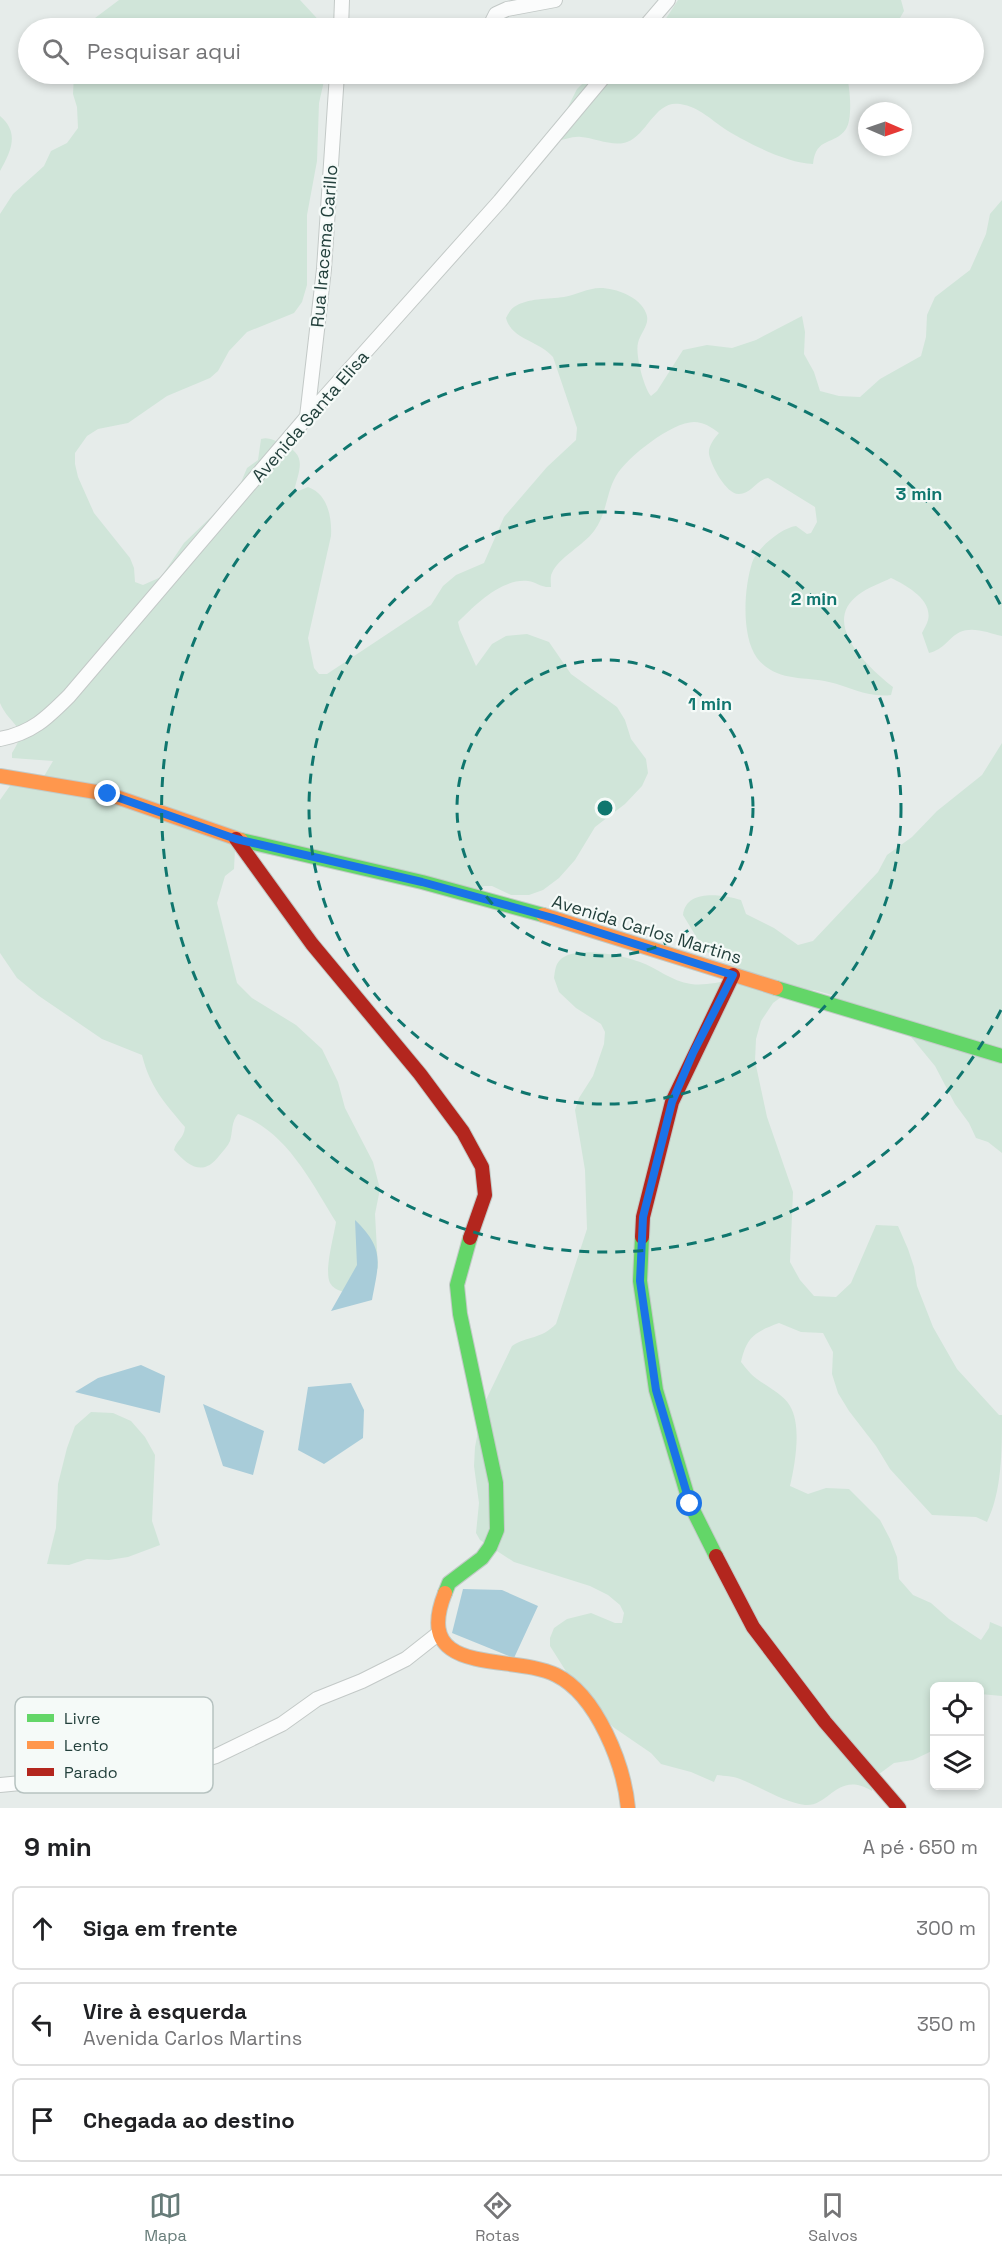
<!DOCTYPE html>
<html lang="pt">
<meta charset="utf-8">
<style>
:root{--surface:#fff;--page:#f2f2f2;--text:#202124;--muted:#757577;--line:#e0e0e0;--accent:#677c79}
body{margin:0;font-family:"Space Grotesk",sans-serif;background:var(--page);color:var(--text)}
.controls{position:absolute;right:18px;bottom:18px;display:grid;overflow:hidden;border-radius:9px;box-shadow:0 3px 9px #0003}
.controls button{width:54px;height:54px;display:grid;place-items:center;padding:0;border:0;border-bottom:2px solid var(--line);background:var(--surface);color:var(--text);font:30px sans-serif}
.compass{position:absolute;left:858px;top:102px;width:54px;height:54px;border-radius:50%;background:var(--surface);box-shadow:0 3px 9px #0003;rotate:92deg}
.stop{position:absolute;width:18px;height:18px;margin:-14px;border:4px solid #1a73e8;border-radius:50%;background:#fff}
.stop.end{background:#1a73e8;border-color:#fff;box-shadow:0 2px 6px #0008}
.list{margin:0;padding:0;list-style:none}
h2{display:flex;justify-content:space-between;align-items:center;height:78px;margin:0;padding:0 24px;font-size:26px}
h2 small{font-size:20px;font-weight:400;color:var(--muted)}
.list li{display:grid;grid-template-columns:39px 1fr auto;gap:18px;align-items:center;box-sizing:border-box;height:84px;margin:0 12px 12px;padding:0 12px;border:2px solid var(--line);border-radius:9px}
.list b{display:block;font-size:22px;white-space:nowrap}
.list p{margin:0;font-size:20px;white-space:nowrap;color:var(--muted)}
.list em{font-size:20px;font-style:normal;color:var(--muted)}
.icon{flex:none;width:33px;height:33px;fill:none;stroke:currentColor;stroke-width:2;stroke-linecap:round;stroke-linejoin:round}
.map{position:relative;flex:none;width:1002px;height:1808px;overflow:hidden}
.search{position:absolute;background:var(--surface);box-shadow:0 3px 9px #0003;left:18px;right:18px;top:18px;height:66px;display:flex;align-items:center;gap:15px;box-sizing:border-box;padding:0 21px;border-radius:33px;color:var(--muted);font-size:22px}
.sheet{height:366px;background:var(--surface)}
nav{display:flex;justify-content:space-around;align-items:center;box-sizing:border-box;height:84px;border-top:2px solid var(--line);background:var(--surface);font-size:16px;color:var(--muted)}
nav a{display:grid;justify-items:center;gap:3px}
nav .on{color:var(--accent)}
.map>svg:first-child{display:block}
</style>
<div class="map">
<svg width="1002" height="1808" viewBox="0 0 1002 1808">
<rect width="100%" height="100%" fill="#e6ecea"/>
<path fill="#d0e5d9" d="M 119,0 L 300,0 L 326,28 L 90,28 L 95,18 Z
M 678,0 L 901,0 L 904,11 L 896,25 L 891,28 L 655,28 L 665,20 Z
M 74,74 L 324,74 L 324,81 L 319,103 L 317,161 L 307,215 L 307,285 L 302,302 L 294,313 L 247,332 L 229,351 L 218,371 L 210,378 L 167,396 L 128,423 L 98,429 L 87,436 L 75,453 L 75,464 L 78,477 L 94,513 L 130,558 L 134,568 L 135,582 L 143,585 L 161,577 L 184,543 L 237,492 L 247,468 L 258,460 L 261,439 C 268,437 274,440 280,443 C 308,454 300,467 294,491 L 296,492 L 308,487 C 328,494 332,518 331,536 L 308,638 L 314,668 L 319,674 L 327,674 L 431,605 L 443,586 L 456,575 L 484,563 L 504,517 L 547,467 L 576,440 L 577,428 L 553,357 C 538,340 512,340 506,318 C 508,314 511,309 514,307 C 527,298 549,299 564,297 C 576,295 588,288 600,288 C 616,288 640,297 646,313 C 651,324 640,333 638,343 C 635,354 644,388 651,396 L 657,391 L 683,350 L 707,345 L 732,348 L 756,340 L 802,316 L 805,332 L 804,354 L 814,372 L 820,391 L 839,396 L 860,397 L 880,379 L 921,356 L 926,337 L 927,315 L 935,297 L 970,270 L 986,234 L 990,214 L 1002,200 L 1002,636 C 989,633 973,626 960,632 C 948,638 945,649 929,653 L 922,633 C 924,629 927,624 928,620 C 933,600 906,585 891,578 C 881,583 867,588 858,595 C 820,624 869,668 893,687 L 891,695 C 868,698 851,687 829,682 C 803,676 776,682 757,658 C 741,636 744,588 752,563 C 756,549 781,528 796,526 L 807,534 L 811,533 L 817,522 L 815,507 L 768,478 C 756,480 751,494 739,494 C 727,495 711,466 709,454 C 708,446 714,439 719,433 C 711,427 704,422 694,422 C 672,422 627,457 616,476 C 606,493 607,514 594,531 C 584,545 558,558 552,573 C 550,576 551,583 551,587 C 542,588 536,582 528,581 C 502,578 475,605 458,622 L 460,630 L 476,666 L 492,644 L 506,636 L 527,634 L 549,642 L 571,674 L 617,707 L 625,720 L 631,739 L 646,759 L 648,773 L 642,786 L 625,804 L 595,827 L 575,860 L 559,878 L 543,890 L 529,895 L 511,895 L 492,886 L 484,886 L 477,890 L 235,849 L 234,869 L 225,876 L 217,903 L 237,983 L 252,998 L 296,1025 L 322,1049 L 338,1082 L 345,1108 L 373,1162 L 380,1189 L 375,1214 L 378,1268 L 356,1294 C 347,1292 335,1292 330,1283 C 324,1271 334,1236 336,1222 C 311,1182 286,1130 238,1114 C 231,1122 233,1131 230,1141 C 228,1146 223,1151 219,1156 C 203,1177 188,1166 174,1150 C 176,1140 184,1139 185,1127 C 164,1102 150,1087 142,1055 L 102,1039 L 39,996 L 17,978 L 0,953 L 0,800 L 12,783 L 43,778 L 53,761 L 12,758 L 12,753 C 30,725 11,728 0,703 L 0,214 L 13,194 L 44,166 L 51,151 L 67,143 L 78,128 L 77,107 L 73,94 Z
M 592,74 L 846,74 C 850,84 853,119 846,129 C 834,146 816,136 813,164 C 787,163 750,144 728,131 C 712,121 700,107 680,104 C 655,100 648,134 627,142 C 613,147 595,138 581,137 C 573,136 563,140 554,142 L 554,135 L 577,89 Z
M 0,116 C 20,133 11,151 0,171 Z
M 1002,743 L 1002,1153 L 988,1142 L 976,1138 L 969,1123 L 955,1104 L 935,1066 L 907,1032 L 850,1007 L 832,995 L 814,990 L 792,989 L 773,1003 L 761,1021 L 756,1039 L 755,1061 L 767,1117 L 793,1192 L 790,1262 L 800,1280 L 814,1296 L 836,1297 L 851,1283 L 876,1225 L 898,1226 L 908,1249 L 914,1267 L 917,1286 L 933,1327 L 957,1369 L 999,1415 L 1002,1415 C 1002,1451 1002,1491 987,1522 L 976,1517 L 932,1515 L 890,1469 L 876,1446 L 849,1411 L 838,1393 L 832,1374 L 833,1352 L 823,1333 L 801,1332 L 779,1323 C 755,1332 747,1336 741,1362 C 746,1368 751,1375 757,1379 C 768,1387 784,1395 790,1406 C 802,1426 795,1464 790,1486 L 808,1494 L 826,1488 L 849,1489 L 880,1520 L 890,1539 L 897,1557 L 899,1579 L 913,1595 L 931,1603 L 949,1619 L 981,1640 L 989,1628 L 990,1622 L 1002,1627 L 1002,1696 L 980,1694 L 980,1686 L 934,1686 L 934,1750 L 913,1760 L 894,1763 L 875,1777 L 872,1791 C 837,1770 830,1807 805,1805 C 782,1802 761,1787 740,1779 C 733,1776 725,1776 717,1775 L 714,1782 L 691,1772 L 661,1764 L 651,1753 L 613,1727 L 569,1676 L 550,1646 L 550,1638 L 554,1628 L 567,1619 L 591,1613 L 615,1623 L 622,1623 L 624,1613 L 620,1605 L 608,1595 L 590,1586 L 514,1562 L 480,1540 L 476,1533 L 479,1503 L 474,1466 L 475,1447 L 483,1406 L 512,1346 C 529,1335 540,1340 556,1324 L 587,1229 L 585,1170 L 575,1110 L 579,1098 L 593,1076 L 604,1044 L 605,1032 L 601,1024 L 576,1008 L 559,992 L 554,978 C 555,972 555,965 560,960 C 574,945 622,955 640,962 C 657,968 671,981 691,984 C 704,986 718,982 732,980 L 739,968 L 705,951 L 683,915 C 686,888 724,895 741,900 L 746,914 L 774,928 L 798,945 L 813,941 L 878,872 L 887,855 L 912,837 L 937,811 L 982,775 Z
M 91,1412 L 113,1413 L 131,1421 L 145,1437 L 155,1455 L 152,1521 L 160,1545 L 128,1557 L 109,1560 L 87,1559 L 69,1565 L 47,1564 L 56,1528 L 58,1484 L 67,1448 L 75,1426 Z"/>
<path fill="#a8ccd9" d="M 355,1220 C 385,1249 379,1262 372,1300 L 331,1311 L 357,1265 Z
M 141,1365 L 165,1376 L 160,1413 L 75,1392 L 98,1378 Z
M 351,1383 L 364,1410 L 363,1438 L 324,1464 L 298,1450 L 308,1387 Z
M 203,1404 L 264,1431 L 253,1475 L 223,1466 Z
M 463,1589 L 502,1590 L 538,1606 L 514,1658 L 452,1633 Z"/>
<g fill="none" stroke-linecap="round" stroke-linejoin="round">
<g stroke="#c3c9c7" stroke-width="16">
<path id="street" d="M 341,28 L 342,0
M 489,28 L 496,14 L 507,9 L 555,0
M 644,28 L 668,0
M 307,417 L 324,269 L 337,74
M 0,739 C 32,733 47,718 69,696 L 307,417 L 500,201 L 606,74
M 0,1785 L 176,1768 L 216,1756 L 282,1724 L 317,1699 L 362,1681 L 406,1659 L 439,1633"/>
</g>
<g stroke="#c2cac7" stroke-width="16">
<path id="fast" d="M 241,840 L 422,882 L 543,915
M 776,988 L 1002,1056
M 642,1237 L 640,1281 L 656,1390 L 690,1504 L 716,1556
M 445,1593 L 449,1583 L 482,1558 L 490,1547 L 497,1530 L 496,1483 L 460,1314 L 457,1285 L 470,1238"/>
</g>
<g stroke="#c2cac7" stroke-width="16">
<path id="slow" d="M 0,776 L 108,794 L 241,840
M 543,915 L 776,988
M 445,1593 C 411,1678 512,1653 556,1675 C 597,1695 624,1765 628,1808"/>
</g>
<g stroke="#c2cac7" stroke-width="16">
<path id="jam" d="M 236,839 L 312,944 L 420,1074 L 463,1132 L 482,1167 L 485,1195 L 470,1238
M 642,1237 L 643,1217 L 672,1102 L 733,975
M 716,1556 L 753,1627 L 825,1722 L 899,1808"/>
</g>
<use href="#street" stroke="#fbfcfc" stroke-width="14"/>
<use href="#fast" stroke="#63d668" stroke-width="14"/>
<use href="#slow" stroke="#ff974d" stroke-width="14"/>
<use href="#jam" stroke="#b3261e" stroke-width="14"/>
</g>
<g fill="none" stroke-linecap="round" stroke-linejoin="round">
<path stroke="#1a73e8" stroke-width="8" d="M 108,794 L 236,839 L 422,882 L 553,918 L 733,975 L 693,1053 L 672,1102 L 643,1217 L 640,1281 L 656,1390 L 690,1504"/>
</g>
<g fill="none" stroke="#0f766e" stroke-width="3" stroke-dasharray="10 8">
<circle cx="605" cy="808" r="148"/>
<circle cx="605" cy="808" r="296"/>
<path d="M1001 1010A444 444 0 1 1 1001 606"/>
</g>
<g text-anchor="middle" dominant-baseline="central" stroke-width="4.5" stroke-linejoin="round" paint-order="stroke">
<g font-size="18" fill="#23403c" stroke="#f5faf8">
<text transform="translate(324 246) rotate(-85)">Rua Iracema Carillo</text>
<text transform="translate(310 416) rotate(-49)">Avenida Santa Elisa</text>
<text transform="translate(647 929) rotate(17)">Avenida Carlos Martins</text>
</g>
</g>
<rect x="15" y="1697" width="198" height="96" rx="9" fill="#f5faf8" stroke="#b6c2c0" stroke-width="1.5"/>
<rect x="27" y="1714" width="27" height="8" fill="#63d668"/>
<rect x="27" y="1741" width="27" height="8" fill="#ff974d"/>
<rect x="27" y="1768" width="27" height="8" fill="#b3261e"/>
<g font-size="16" fill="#23403c">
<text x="64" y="1724">Livre</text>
<text x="64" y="1751">Lento</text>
<text x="64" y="1778">Parado</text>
</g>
<circle cx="605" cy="808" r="9" fill="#0f766e" stroke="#f5faf8" stroke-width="3"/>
<g font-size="18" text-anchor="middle" font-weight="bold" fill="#0f766e" stroke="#f5faf8" stroke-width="4.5" stroke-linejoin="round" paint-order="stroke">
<text x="919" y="500">3 min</text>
<text x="814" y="605">2 min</text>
<text x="710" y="710">1 min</text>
</g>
</svg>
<div class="controls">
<button><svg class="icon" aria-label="locate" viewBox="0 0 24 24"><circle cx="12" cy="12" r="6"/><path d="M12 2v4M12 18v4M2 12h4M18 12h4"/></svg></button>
<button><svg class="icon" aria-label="layers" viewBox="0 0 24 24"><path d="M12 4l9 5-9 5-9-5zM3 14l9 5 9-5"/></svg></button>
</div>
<svg class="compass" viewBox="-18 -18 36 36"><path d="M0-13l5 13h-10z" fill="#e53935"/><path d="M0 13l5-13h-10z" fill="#757577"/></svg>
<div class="stop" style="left:690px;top:1504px"></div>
<div class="stop end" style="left:108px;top:794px"></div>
<div class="search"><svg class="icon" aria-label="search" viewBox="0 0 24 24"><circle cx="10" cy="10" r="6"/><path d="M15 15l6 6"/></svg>Pesquisar aqui</div>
</div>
<section class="sheet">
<h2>9 min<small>A pé · 650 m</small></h2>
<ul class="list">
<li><svg class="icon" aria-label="ahead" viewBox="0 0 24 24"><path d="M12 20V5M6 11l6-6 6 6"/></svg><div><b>Siga em frente</b></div><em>300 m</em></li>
<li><svg class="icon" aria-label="left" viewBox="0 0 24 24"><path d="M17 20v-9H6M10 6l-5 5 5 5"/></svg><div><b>Vire à esquerda</b><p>Avenida Carlos Martins</p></div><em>350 m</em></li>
<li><svg class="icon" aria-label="arrive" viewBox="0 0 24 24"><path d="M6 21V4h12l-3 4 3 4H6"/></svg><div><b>Chegada ao destino</b></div></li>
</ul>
</section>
<nav>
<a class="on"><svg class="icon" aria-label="map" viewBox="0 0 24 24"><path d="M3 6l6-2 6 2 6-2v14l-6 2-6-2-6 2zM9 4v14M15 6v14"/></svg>Mapa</a>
<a><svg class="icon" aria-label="directions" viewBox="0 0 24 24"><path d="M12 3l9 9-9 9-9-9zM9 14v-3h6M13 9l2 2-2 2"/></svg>Rotas</a>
<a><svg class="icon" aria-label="saved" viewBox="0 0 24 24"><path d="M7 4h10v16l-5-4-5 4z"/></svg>Salvos</a>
</nav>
